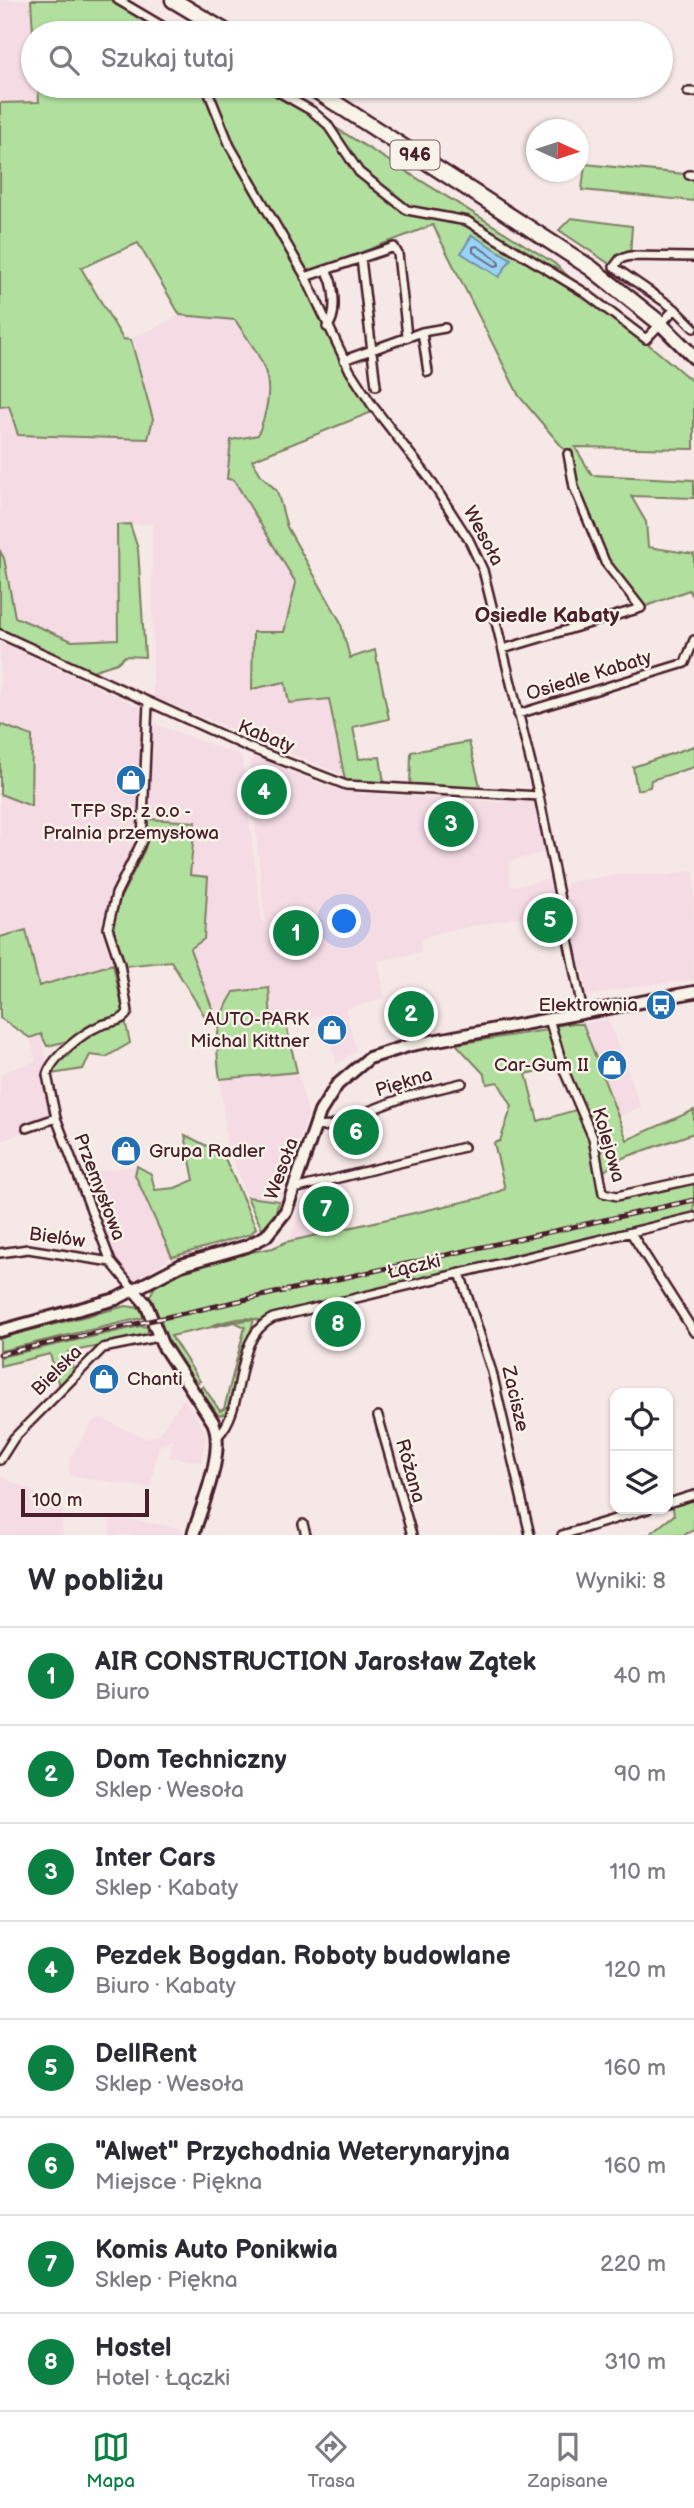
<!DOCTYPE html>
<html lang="pl">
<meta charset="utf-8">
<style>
:root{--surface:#fff;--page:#f7f7f7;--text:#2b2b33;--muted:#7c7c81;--line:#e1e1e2;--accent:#0b8043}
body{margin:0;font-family:"Balsamiq Sans",sans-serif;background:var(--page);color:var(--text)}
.controls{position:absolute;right:21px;bottom:21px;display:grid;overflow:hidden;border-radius:14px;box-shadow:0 2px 5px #0004}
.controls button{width:63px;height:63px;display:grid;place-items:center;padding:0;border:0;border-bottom:2px solid var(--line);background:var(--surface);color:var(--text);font:35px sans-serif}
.compass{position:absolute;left:526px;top:119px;width:63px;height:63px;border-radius:50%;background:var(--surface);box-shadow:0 2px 5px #0004;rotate:93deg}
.scale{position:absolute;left:21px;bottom:18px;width:128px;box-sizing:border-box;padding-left:7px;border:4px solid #4a1f2b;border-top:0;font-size:19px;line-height:24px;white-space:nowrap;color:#4a1f2b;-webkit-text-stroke:5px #f7f3e8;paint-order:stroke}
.you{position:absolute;left:345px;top:922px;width:24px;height:24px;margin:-18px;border:5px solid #fff;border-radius:50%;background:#1a73e8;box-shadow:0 0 0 10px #1a73e833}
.badge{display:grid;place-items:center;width:46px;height:46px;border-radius:50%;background:var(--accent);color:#fff;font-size:23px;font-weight:700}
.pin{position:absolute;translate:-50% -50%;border:4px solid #fff;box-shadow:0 2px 7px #0006}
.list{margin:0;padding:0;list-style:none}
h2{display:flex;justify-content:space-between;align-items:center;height:91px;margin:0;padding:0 28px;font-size:30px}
h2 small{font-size:23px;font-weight:400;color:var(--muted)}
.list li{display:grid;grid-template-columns:46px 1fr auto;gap:21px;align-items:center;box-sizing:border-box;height:98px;padding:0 28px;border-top:2px solid var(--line)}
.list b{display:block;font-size:26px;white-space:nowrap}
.list p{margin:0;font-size:23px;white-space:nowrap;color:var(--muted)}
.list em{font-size:23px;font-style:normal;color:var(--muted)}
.icon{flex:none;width:38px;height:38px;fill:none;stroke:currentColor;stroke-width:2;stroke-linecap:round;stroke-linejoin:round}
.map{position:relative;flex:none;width:694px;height:1535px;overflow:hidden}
.search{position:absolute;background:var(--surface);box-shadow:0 2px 5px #0004;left:21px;right:21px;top:21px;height:77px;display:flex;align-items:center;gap:18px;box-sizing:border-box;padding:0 24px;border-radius:38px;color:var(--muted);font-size:26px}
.sheet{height:875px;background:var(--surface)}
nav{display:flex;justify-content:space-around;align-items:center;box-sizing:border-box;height:98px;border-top:2px solid var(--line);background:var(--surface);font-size:19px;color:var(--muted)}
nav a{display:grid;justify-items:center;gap:4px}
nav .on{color:var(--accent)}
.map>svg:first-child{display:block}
</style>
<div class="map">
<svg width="694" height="1535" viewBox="0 0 694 1535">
<rect width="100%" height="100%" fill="#f6e8e6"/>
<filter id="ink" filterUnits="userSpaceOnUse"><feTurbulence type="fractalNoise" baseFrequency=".0143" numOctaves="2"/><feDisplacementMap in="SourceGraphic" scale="14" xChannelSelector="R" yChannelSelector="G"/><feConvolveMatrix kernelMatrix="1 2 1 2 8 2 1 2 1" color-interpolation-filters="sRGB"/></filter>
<g filter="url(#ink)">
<path fill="#f4dbe4" d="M 0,0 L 30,0 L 33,86 L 38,86 L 39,102 L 0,102 Z
M 180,315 L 235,320 L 266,364 L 269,405 L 234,480 L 296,583 L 284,632 L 253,689 L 286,682 L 329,699 L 344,775 L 153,697 L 152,524 L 117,525 L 119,639 L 72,641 L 15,617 L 4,558 L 0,551 L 0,407 L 9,406 L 19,435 L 147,439 L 153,419 L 133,338 Z
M 0,642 L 141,708 L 143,725 L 139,838 L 102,922 L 102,935 L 113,964 L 39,986 L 26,931 L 0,937 L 0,794 L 31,806 L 32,736 L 0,724 Z
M 152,723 L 241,756 L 262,923 L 265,922 L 250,769 L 250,760 L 257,757 L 320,784 L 353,793 L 500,802 L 539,796 L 545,852 L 509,861 L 511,887 L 550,879 L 557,910 L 441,932 L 420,939 L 422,952 L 378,961 L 385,998 L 345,1009 L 356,1050 L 337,1064 L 322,1015 L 271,1024 L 269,988 L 231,992 L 217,1023 L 190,949 L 208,877 L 190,875 L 195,822 L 148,819 Z
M 694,870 L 694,980 L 642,985 L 586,996 L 585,972 L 581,970 L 565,891 L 567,883 L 613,875 L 670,875 Z
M 608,1019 L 641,1107 L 617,1118 L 583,1024 Z
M 41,1034 L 56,1118 L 0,1142 L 0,1076 L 3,1072 L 36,1061 L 30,1038 Z
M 297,1072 L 308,1113 L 279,1201 L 247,1197 L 227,1145 L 220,1079 Z
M 137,1166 L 135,1175 L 172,1257 L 135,1279 L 119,1275 L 81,1173 Z
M 347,1182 L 356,1226 L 290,1242 L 305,1192 Z
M 184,1398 L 206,1432 L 202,1462 L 170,1457 L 172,1439 L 158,1447 L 150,1488 L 69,1475 L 70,1458 L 93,1421 L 100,1418 L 147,1439 L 159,1434 Z
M 0,1476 L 44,1497 L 63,1502 L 62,1535 L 0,1535 Z
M 111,1518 L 151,1523 L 182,1529 L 180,1535 L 109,1535 Z"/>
<path fill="#b1df9e" stroke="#7e7f64" stroke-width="2" d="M 31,0 L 118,0 L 174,33 L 33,33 Z
M 38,86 L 268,86 L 554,263 C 598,305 648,342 694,383 L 694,449 L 575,447 L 592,475 L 694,480 L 694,498 L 631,496 L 646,522 L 648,547 L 694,554 L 694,598 L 689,590 L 641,608 L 605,562 L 574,487 L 568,454 L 519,396 L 433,225 L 304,274 L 334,343 L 372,412 L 252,460 L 261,475 L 277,491 L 287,527 L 340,621 L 350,658 L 375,650 L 389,719 L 353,727 L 359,759 L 380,757 L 385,789 L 346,785 L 329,699 L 289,703 L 285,682 L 252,689 L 253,632 L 284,632 L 296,583 L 234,480 L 227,479 L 231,440 L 258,435 C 279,380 266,365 235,320 L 180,315 L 138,243 L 81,268 L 123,339 L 131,340 L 153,419 L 148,439 L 18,435 L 9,406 L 0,407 L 0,103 L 39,102 Z
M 585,164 L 694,175 L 694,201 L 582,190 Z
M 571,218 L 632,226 L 630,256 L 614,267 L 559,230 Z
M 130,524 L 138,549 L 145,657 L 125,656 L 117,663 L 89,672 L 0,634 L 0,551 L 4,558 L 15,617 L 72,641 L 118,639 L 117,525 Z
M 0,724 L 32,736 L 31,806 L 0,794 Z
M 469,742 L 481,790 L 410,790 L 411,752 Z
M 694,746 L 694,767 L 651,780 L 650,787 L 637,790 L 633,767 Z
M 148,819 L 195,822 L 190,875 L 208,877 L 204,939 L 190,949 L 214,1013 L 209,1023 L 171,961 L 124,966 L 111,927 L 114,911 L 145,849 Z
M 26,930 L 39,986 L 113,964 L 130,1043 L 106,1057 L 90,1055 L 83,1069 L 51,1074 L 53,1066 L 68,1056 L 76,1039 L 73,1037 L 68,1041 L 47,1046 L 41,1034 L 30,1038 L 0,1018 L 0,937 Z
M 269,988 L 271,1024 L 285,1020 L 297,1072 L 220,1079 C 215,1045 215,1022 234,992 Z
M 566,1024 L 583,1024 L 627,1140 L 694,1110 L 694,1133 L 620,1159 L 602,1173 L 607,1188 L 616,1192 L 694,1176 L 694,1217 L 264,1322 C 247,1314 229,1321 212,1325 L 254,1319 L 226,1414 L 218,1415 L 200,1389 L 203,1386 L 220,1411 L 224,1409 L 245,1327 L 235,1322 L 171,1336 L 200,1381 L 196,1383 L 164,1335 L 158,1337 L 146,1304 L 160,1276 L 240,1254 L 273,1248 L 286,1242 L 485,1197 L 505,1189 L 494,1143 L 500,1141 L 512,1106 L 498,1082 L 487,1084 L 485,1075 L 456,1044 L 547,1030 L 560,1066 L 526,1074 L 538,1121 L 579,1109 L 583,1111 L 551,1027 Z
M 185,1135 L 223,1154 L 256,1228 L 251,1234 L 172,1257 L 135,1175 L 137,1166 L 151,1174 L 155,1190 L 175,1188 L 194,1180 Z
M 247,1197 L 279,1201 L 275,1214 L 262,1229 Z
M 126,1306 L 139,1308 L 146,1317 L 0,1351 L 0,1338 Z
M 141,1326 L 148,1327 L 147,1336 L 142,1338 L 68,1352 L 74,1373 L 59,1386 L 50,1354 L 0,1366 L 0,1357 Z
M 694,1495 L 694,1530 L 684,1535 L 649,1535 L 674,1515 L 672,1502 Z"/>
<path fill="#97d5f8" stroke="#788ca6" stroke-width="2" d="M 472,235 L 511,259 L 499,277 L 461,253 Z"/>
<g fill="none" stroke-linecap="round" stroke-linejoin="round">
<path stroke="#69687d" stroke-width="2" d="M 477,246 L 498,260 L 499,265 L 495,266 L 473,252 L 473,247 Z"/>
<g stroke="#4a1f2b" stroke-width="12">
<path id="street" d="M 118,0 L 174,33
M 206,86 L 230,146 L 304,274 L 350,371 L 372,405 L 429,478 L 469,540 L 483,570 L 539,796 L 583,1013
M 268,86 L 312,111 L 327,124 L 359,172 L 407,210 L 467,221 L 584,292 L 646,339 L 675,309
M 688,92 L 694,92
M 689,175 L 694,175
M 694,257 L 630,256 L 620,259 L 614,267 L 675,309 L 694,328
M 361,258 L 376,386
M 325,270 C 335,280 338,317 327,327
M 305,277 L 394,247 L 398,254 L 407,336
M 422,332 L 428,372
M 344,360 L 422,332 L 445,328
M 0,634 L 250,748 L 346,785 L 539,796
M 503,649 L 641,608 L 605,562 L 574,487 L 568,454
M 518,714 L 685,663 L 694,640
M 549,1019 L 565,1073 L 593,1138 L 603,1193 L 617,1196 L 694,1179
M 315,1127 L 330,1126 L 405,1097 L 462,1083
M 27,1128 L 56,1118
M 294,1189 L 464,1147
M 631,1233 L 694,1332
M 0,1253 L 28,1249 L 111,1262
M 460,1273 L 492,1372 L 530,1535
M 134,1290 L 111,1262 L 56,1118 L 47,1075 C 51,1058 83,1033 99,1026 C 110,1021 122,1023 128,1012 L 120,964 L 108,928 L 116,894 L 142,841 L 148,703
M 378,1416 L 412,1535
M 218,1436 C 248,1406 231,1338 273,1318 L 694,1217
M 0,1460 L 14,1438 L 103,1348 L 158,1337
M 668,1503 L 694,1495
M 303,1524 L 306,1535
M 562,1535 L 648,1509"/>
</g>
<g stroke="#4a1f2b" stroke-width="16">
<path id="secondary" d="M 134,1290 L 146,1304 L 162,1344 L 213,1422 C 226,1451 202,1505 193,1535
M 0,1331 L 116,1299 L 181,1265 L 247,1246 L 266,1236 L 286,1211 L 320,1112 L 337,1085 L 369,1058 L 411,1045 L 694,992"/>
</g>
<g stroke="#4a1f2b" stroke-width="18">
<path id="primary" d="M 661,324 L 694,357"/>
</g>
<g stroke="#4a1f2b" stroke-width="19">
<path id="highway" d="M 173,0 L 228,33
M 309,86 L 591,268 L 661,324"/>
</g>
<use href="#street" stroke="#f7f3e8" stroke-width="7"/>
<use href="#secondary" stroke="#f7f3e8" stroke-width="10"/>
<use href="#primary" stroke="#f7f3e8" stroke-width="12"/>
<use href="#highway" stroke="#f7f3e8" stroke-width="14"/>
<g stroke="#4a1f2b" stroke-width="5">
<path id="rail" d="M 0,1354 L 694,1200"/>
</g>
<use href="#rail" stroke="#f7f3e8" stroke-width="2.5" stroke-dasharray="8" stroke-linecap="butt"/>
</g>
</g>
<defs>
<g id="shop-disc" transform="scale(1.575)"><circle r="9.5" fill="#1f6fb2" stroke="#f7f3e8"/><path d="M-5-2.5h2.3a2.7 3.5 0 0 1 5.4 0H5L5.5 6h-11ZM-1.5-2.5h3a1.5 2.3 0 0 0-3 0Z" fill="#fff"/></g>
<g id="bus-disc" transform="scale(1.575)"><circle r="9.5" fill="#1f6fb2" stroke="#f7f3e8"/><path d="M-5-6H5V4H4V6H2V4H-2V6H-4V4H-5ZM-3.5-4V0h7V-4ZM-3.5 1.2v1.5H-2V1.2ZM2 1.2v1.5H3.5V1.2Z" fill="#fff"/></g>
</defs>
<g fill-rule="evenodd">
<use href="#shop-disc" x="131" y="780"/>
<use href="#bus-disc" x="661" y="1005"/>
<use href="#shop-disc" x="332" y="1030"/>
<use href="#shop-disc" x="612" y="1065"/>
<use href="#shop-disc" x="126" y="1151"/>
<use href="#shop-disc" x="104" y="1379"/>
</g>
<g text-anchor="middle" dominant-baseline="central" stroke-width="5" stroke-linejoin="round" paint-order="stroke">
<rect fill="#f7f3e8" stroke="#7e5f64" stroke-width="2" x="390.5" y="140.5" width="49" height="29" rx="5"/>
<g font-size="18" font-weight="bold" fill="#4a1f2b">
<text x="415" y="155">946</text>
</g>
<g font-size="19" fill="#4a1f2b" stroke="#f7f3e8">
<text transform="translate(483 536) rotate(62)">Wesoła</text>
<text transform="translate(589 676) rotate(-17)">Osiedle Kabaty</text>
<text transform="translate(266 737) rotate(22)">Kabaty</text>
<text transform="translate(404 1083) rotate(-17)">Piękna</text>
<text transform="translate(608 1145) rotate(74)">Kolejowa</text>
<text transform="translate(282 1169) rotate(-70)">Wesoła</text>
<text transform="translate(99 1187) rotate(69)">Przemysłowa</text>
<text transform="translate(57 1238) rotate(8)">Bielów</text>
<text transform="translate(414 1267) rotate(-13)">Łączki</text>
<text transform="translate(57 1371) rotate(-45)">Bielska</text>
<text transform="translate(515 1399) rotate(77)">Zacisze</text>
<text transform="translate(410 1471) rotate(74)">Różana</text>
</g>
<g font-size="19" fill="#4a1f2b" stroke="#f7f3e8" text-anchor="end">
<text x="131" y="811" text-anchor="middle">TFP Sp. z o.o -<tspan x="131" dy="22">Pralnia przemysłowa</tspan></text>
<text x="638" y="1005">Elektrownia</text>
<text x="309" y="1019">AUTO-PARK<tspan x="309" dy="22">Michal Kittner</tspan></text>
<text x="589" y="1065">Car-Gum II</text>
<text x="149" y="1151" text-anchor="start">Grupa Radler</text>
<text x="127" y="1379" text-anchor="start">Chanti</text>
</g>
<g font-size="21" font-weight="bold" fill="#4a1f2b" stroke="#f7f3e8">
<text x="547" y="615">Osiedle Kabaty</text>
</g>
</g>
</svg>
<div class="controls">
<button><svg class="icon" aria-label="locate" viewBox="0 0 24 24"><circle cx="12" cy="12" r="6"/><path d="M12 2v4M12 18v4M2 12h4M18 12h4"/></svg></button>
<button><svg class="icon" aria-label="layers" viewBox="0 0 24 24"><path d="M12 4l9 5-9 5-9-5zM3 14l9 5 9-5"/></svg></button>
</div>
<svg class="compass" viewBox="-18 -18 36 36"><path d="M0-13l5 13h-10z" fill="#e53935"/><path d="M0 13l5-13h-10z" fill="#7c7c81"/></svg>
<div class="scale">100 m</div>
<div class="you"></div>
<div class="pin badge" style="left:296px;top:933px">1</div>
<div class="pin badge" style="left:411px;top:1014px">2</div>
<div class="pin badge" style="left:451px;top:824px">3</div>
<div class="pin badge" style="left:264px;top:792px">4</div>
<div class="pin badge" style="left:550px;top:920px">5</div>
<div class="pin badge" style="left:356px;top:1132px">6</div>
<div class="pin badge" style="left:326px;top:1209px">7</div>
<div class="pin badge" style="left:338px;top:1324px">8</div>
<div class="search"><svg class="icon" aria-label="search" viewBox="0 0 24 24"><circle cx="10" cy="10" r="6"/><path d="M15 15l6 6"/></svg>Szukaj tutaj</div>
</div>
<section class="sheet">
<h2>W pobliżu<small>Wyniki: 8</small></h2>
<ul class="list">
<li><span class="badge">1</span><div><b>AIR CONSTRUCTION Jarosław Zątek</b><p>Biuro</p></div><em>40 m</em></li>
<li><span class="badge">2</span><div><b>Dom Techniczny</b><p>Sklep · Wesoła</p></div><em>90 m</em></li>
<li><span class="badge">3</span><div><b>Inter Cars</b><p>Sklep · Kabaty</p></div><em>110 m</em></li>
<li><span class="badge">4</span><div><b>Pezdek Bogdan. Roboty budowlane</b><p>Biuro · Kabaty</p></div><em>120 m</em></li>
<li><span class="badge">5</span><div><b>DellRent</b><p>Sklep · Wesoła</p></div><em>160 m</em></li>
<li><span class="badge">6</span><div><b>&quot;Alwet&quot; Przychodnia Weterynaryjna</b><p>Miejsce · Piękna</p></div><em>160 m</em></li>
<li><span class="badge">7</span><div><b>Komis Auto Ponikwia</b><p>Sklep · Piękna</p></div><em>220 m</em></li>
<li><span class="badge">8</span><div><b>Hostel</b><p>Hotel · Łączki</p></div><em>310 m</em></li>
</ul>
</section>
<nav>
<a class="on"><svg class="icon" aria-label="map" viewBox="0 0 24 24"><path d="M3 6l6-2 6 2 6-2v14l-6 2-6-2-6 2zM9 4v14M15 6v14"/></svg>Mapa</a>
<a><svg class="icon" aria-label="directions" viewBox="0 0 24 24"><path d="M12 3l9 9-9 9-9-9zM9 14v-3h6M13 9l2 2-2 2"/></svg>Trasa</a>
<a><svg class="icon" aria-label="saved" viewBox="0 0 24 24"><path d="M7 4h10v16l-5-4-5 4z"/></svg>Zapisane</a>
</nav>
